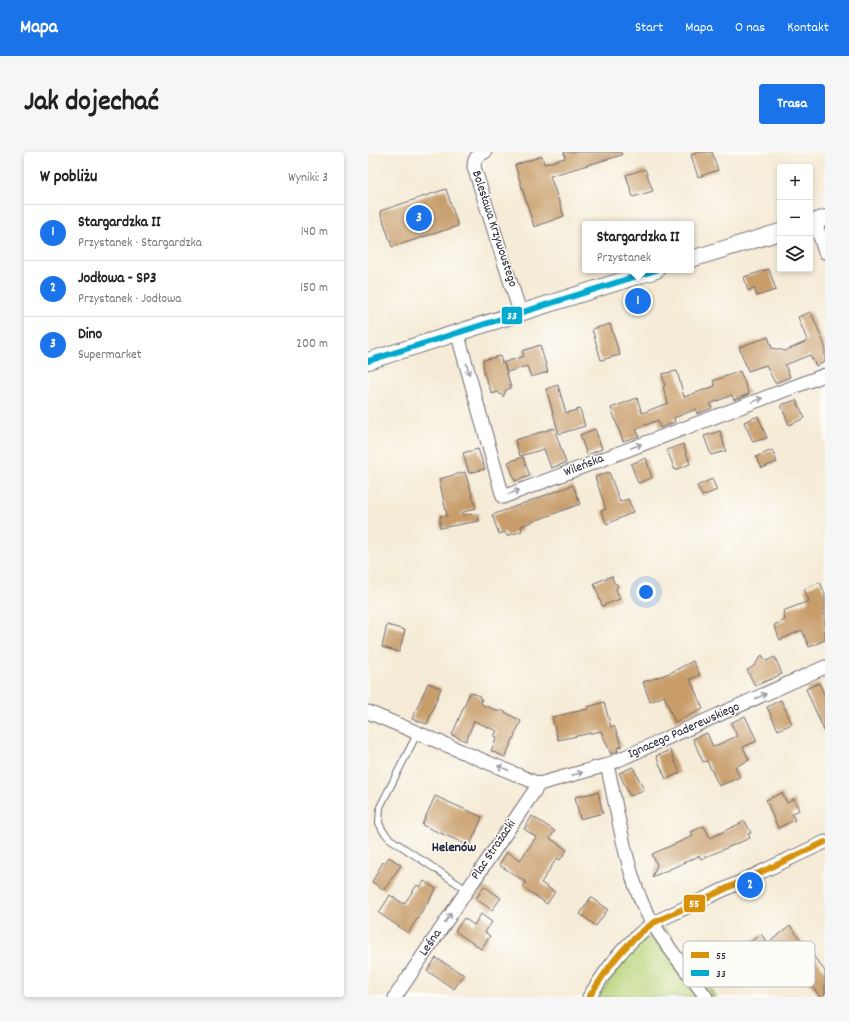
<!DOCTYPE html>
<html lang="pl">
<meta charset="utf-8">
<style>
:root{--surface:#fff;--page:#f6f6f6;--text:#222;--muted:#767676;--line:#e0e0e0;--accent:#1a73e8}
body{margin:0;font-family:Dekko,sans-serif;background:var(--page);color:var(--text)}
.controls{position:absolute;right:12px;top:12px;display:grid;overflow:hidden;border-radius:4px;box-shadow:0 2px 6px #0003}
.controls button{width:36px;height:36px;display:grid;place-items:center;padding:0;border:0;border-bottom:1px solid var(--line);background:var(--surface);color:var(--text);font:20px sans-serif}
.you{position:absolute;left:278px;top:440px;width:14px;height:14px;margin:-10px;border:3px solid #fff;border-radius:50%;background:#1a73e8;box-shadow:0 0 0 6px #1a73e833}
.badge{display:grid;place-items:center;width:26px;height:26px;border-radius:50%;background:var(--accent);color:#fff;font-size:13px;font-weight:700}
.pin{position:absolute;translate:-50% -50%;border:2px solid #fff;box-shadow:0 1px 4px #0006}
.popup{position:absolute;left:214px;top:69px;width:112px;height:52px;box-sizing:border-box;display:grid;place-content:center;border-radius:4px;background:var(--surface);filter:drop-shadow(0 1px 3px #0005);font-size:13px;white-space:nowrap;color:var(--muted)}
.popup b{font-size:15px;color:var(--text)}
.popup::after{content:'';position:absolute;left:50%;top:100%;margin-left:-8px;border:8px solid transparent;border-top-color:var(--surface)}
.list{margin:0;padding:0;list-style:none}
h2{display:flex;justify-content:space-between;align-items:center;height:52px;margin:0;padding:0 16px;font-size:17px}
h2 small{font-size:13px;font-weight:400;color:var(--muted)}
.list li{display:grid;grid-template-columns:26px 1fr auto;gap:12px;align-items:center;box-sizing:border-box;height:56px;padding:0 16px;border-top:1px solid var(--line)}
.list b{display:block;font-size:15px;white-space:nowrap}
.list p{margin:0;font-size:13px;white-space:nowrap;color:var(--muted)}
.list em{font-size:13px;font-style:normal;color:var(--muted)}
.icon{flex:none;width:22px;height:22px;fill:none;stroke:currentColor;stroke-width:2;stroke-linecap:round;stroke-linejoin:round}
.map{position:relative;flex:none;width:457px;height:845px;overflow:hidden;border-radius:4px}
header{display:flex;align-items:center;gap:24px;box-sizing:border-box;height:56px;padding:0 20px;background:var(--accent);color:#fff}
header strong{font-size:19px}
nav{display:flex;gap:22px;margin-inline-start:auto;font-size:14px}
.intro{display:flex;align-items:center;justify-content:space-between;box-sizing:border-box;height:96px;padding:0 24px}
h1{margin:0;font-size:28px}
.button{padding:10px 18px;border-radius:4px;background:var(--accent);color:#fff;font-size:14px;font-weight:700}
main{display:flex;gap:24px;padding:0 24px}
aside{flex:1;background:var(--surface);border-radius:4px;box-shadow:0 2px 6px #0003}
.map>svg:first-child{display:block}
</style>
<header>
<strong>Mapa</strong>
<nav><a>Start</a><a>Mapa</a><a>O nas</a><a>Kontakt</a></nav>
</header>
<div class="intro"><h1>Jak dojechać</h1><a class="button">Trasa</a></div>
<main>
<aside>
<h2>W pobliżu<small>Wyniki: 3</small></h2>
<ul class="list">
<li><span class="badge">1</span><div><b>Stargardzka II</b><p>Przystanek · Stargardzka</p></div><em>140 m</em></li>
<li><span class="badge">2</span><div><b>Jodłowa - SP3</b><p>Przystanek · Jodłowa</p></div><em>150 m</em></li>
<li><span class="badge">3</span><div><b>Dino</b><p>Supermarket</p></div><em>200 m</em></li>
</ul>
</aside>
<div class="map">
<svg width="457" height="845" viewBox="0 0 457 845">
<rect width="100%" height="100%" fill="#fdfcf7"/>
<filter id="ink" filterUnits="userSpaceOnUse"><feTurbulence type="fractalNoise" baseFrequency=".025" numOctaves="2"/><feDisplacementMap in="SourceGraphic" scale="8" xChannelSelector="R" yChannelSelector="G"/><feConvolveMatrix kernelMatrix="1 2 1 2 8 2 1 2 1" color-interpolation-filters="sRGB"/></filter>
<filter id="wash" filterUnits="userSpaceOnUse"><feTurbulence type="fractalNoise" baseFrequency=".012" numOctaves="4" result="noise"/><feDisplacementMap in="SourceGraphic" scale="16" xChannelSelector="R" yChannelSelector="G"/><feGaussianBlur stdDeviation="0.9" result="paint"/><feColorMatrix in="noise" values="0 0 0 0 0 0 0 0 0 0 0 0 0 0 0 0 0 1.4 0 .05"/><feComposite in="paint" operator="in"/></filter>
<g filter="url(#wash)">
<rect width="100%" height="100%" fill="#f5ebd6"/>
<path fill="#b9d47a" stroke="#6e7b5a" d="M 296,775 L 348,845 L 230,845 L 264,797 Z"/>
<g id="blocks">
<path fill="#c89d6b" d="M 196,0 L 253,0 L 254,3 L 182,24 L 196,64 L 166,75 L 147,13 L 174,4 L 176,12 L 197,6 Z
M 331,0 L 344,0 L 350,18 L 330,25 L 323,3 Z
M 277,17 L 285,39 L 265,45 L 258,23 Z
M 78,37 L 90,74 L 24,95 L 12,59 Z
M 401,117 L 408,138 L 389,144 L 386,136 L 380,139 L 376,125 Z
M 443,160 L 457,194 L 457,210 L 448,214 L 442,203 L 417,213 L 422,225 L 407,231 L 398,213 L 380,219 L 371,195 L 400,185 L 404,196 L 417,199 L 437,190 L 439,188 L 430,165 Z
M 242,172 L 252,203 L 233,208 L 224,177 Z
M 172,193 L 180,220 L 163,225 L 159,214 L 139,220 L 136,211 L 143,236 L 138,238 L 135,245 L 130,240 L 124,242 L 116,222 L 115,208 L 132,204 L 134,211 L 156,204 L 154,199 Z
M 309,219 L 316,245 L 347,234 L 345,229 L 372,219 L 381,242 L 366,248 L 364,243 L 342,252 L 344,256 L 329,262 L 328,257 L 306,266 L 307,270 L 292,276 L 290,268 L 268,277 L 271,284 L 255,289 L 243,256 L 269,246 L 274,261 L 300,251 L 295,235 L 297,234 L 294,222 Z
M 190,233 L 198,261 L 212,257 L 217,274 L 191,282 L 178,237 Z
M 428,248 L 437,266 L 421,273 L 413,253 Z
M 390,264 L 399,286 L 385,290 L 376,270 Z
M 186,276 L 198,311 L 183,316 L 176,297 L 152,304 L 147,288 Z
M 227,277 L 234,297 L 219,303 L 212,283 Z
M 352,279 L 358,299 L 343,303 L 336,284 Z
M 315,292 L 322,312 L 307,318 L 299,298 Z
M 110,297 L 117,317 L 101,321 L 95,301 Z
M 404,298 L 409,310 L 394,316 L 388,305 Z
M 155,305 L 162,324 L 147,329 L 140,310 Z
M 278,306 L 284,326 L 270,331 L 263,312 Z
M 97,320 L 108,356 L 93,361 L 94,363 L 110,362 L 111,369 L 72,376 L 72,364 L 79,364 L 71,327 Z
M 241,320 L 252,350 L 260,347 L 266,360 L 239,372 L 233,359 L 238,357 L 227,325 Z
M 344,327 L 349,338 L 334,344 L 329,334 Z
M 205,333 L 212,352 L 153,374 L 154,379 L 139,384 L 137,380 L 131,382 L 124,363 Z
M 244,424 L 246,431 L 250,433 L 248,437 L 252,447 L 234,454 L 226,431 Z
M 452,430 L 457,442 L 457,488 L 441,495 L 434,478 L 412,488 L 406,473 L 417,468 L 415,459 L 441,449 L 436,437 Z
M 19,473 L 37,478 L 31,500 L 14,495 Z
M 394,503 L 398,509 L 407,505 L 414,522 L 387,534 L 379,518 L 386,514 Z
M 325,509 L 332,523 L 322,527 L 335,557 L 307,570 L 296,544 L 282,550 L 275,530 L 302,521 Z
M 60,531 L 73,536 L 59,572 L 44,567 Z
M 451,531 L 457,544 L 457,581 L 438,537 Z
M 102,540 L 112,544 L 111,546 L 114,547 L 113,552 L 132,560 L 133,558 L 153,569 L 137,605 L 123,599 L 129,585 L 126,584 L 129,579 L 106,569 L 98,589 L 84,583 Z
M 413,548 L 424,572 L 410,578 L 399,555 Z
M 236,550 L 243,575 L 246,574 L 254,594 L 249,596 L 250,599 L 243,602 L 233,579 L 190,588 L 184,565 L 220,557 L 220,555 Z
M 377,564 L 389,589 L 375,595 L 381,608 L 367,615 L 372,625 L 351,634 L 339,609 L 335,610 L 325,587 L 339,581 L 345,595 L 369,584 L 363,571 Z
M 302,598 L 312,621 L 298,627 L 288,604 Z
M 265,615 L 276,638 L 262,644 L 251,621 Z
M 230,640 L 235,661 L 212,667 L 207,645 Z
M 414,641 L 419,651 L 426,647 L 431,658 L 424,662 L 427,668 L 410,676 L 398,648 Z
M 67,644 L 114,665 L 102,694 L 54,673 Z
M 164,664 L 187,679 L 182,686 L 199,698 L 192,708 L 189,706 L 173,731 L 187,740 L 179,752 L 155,735 L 158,730 L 131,713 L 139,700 L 152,708 L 168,685 L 156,677 Z
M 377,669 L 383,681 L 380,682 L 382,686 L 333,707 L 331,704 L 284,725 L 289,713 L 284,702 L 325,684 L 323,680 L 336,674 L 342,686 Z
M 21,705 L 33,713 L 16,738 L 4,730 L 15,710 L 17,711 Z
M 56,729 L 68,737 L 40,781 L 11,761 L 22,743 L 36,752 L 49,733 L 52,735 Z
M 116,734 L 133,746 L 124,758 L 108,747 Z
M 223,745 L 240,757 L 228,774 L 212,762 Z
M 113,762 L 124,770 L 117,780 L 122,784 L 113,797 L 87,779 L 96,766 L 106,773 Z
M 422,774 L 457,819 L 457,845 L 452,845 L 416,798 L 368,836 L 351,814 L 393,782 L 400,791 Z
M 68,806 L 96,823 L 86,837 L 59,819 Z"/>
</g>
</g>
<g filter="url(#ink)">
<use href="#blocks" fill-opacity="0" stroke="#6c6871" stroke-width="1"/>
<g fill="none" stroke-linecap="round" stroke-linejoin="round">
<g stroke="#6c6871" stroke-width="8">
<path id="service" d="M 50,580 L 12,655 L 11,671 L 15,679 L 21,686 L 99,738"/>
</g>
<g stroke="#6c6871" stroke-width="15">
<path id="minor" d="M 117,0 C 109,3 106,6 106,15 L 152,160
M 447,69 L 457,100
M 89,180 L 135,345 L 457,223
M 0,560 L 171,632
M 239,613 C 249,655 256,707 272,746 C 284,778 318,817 338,845
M 171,632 L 239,613 L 457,515
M 27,845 L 171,632
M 221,845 C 241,814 255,793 285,771 L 457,690"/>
</g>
<g stroke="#6c6871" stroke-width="18">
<path id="tertiary" d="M 442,71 L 457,66
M 323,107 L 412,80
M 0,209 L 288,118"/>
</g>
<use href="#service" stroke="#fff" stroke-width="6"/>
<use href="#minor" stroke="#fff" stroke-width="13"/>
<use href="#tertiary" stroke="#fff" stroke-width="16"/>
<g stroke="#fdfcf7" stroke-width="9">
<path id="bus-1" d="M 221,845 C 241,814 255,793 285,771 L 457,690"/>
</g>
<g stroke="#fdfcf7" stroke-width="9">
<path id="bus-2" d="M 0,209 L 288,118"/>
</g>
<use href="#bus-1" stroke="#d79209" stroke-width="6"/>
<use href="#bus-2" stroke="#00a9ce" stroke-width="6"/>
</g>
<defs><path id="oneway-shaft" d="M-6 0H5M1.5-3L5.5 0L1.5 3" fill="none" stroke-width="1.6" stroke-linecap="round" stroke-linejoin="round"/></defs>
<g stroke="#9c9ca7">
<use href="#oneway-shaft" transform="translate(100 217) rotate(75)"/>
<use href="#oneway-shaft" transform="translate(389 248) rotate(-21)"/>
<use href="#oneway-shaft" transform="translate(268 294) rotate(-21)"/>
<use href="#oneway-shaft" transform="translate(146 340) rotate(-21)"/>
<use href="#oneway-shaft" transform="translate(393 544) rotate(-24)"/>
<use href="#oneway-shaft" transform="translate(135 616) rotate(-157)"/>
<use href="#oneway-shaft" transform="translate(209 622) rotate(-15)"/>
<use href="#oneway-shaft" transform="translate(80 766) rotate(-56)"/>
</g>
</g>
<g text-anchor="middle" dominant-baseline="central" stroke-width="3" stroke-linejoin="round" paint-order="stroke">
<g font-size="13" fill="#22223b" stroke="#fdfcf7">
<text transform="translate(126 77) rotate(72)">Bolesława Krzywoustego</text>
<text transform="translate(216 314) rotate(-21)">Wileńska</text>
<text transform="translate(316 579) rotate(-24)">Ignacego Paderewskiego</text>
<text transform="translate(126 698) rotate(-56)">Plac Strażacki</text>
<text transform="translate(63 791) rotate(-56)">Leśna</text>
</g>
<g font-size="14" font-weight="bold" fill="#22223b" stroke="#fdfcf7">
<text x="86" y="696">Helenów</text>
</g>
</g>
<rect x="315" y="789" width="132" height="46" rx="6" fill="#fdfcf7" stroke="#bbbbbf" stroke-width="1"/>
<rect x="323" y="800" width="18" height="6" fill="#d79209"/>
<rect x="323" y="818" width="18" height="6" fill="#00a9ce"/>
<g font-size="11" fill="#22223b">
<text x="348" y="807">55</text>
<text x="348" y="825">33</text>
</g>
<g stroke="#fdfcf7" stroke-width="1.5">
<rect x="133" y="154" width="22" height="19" rx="4" fill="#00a9ce"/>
<rect x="315" y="742" width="23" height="19" rx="4" fill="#d79209"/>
</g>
<g font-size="11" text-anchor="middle" font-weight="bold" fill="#fff">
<text x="144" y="167">33</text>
<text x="326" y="755">55</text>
</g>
</svg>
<div class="controls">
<button>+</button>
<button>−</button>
<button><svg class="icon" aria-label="layers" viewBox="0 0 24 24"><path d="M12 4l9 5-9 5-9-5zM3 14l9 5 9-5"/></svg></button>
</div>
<div class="you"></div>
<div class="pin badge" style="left:270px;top:149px">1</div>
<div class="popup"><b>Stargardzka II</b>Przystanek</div>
<div class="pin badge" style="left:382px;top:733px">2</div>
<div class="pin badge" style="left:51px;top:66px">3</div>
</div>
</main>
